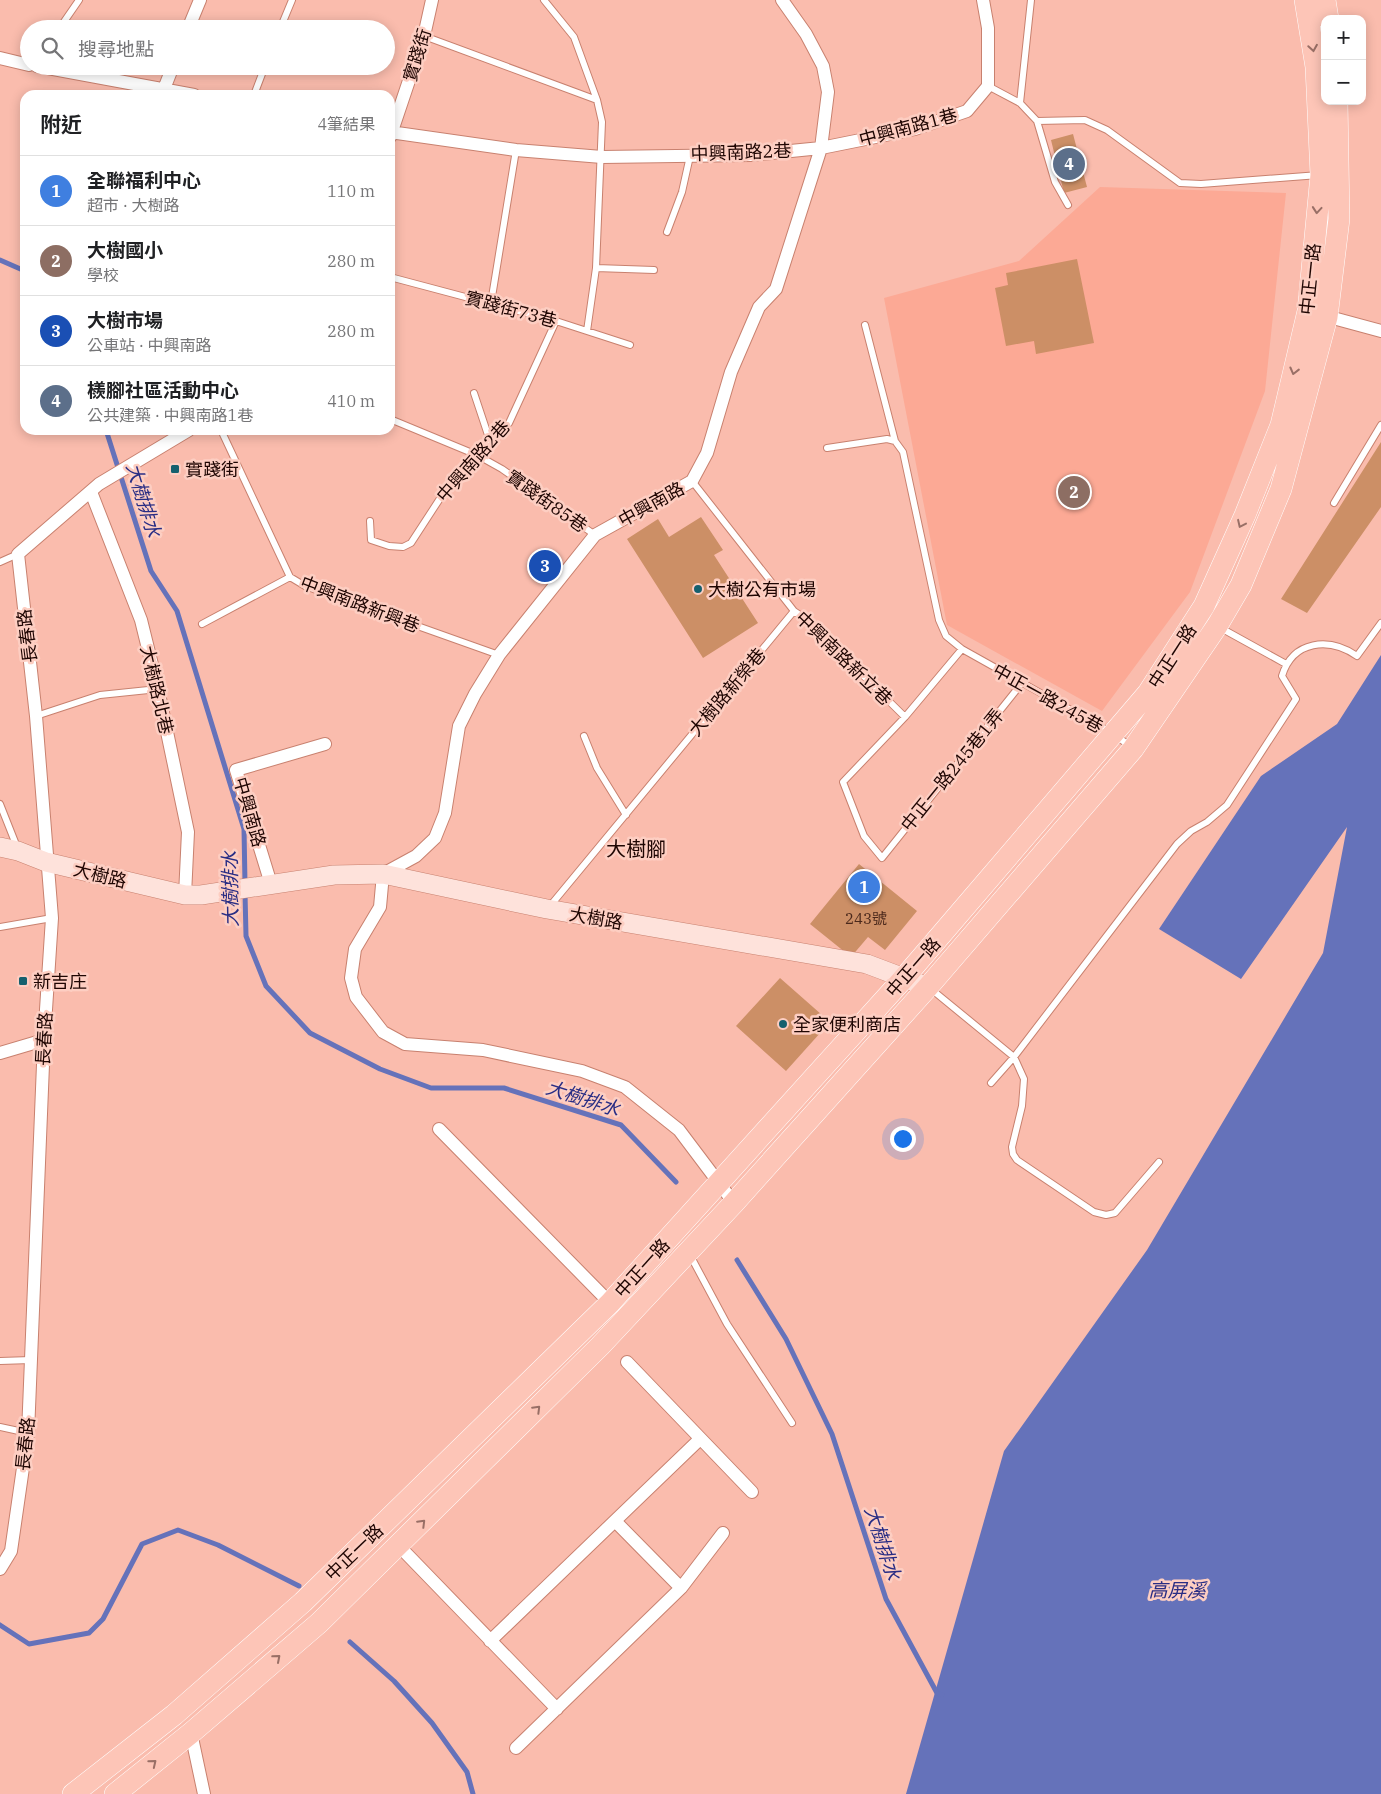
<!DOCTYPE html>
<html lang="zh-TW">
<meta charset="utf-8">
<style>
:root{--surface:#fff;--page:#f2f2f2;--text:#202124;--muted:#757577;--line:#e0e0e0;--accent:#b45309}
body{margin:0;font-family:"IBM Plex Serif","Noto Sans TC",serif;background:var(--page);color:var(--text)}
.controls{position:absolute;right:15px;top:15px;display:grid;overflow:hidden;border-radius:10px;box-shadow:0 2px 12px #0003}
.controls button{width:45px;height:45px;display:grid;place-items:center;padding:0;border:0;border-bottom:1px solid var(--line);background:var(--surface);color:var(--text);font:25px sans-serif}
.you{position:absolute;left:902px;top:1138px;width:18px;height:18px;margin:-12px;border:4px solid #fff;border-radius:50%;background:#1a73e8;box-shadow:0 0 0 8px #1a73e833}
.badge{display:grid;place-items:center;width:32px;height:32px;border-radius:50%;background:var(--accent);color:#fff;font-size:16px;font-weight:700}
.pin{position:absolute;translate:-50% -50%;border:2px solid #fff;box-shadow:0 1px 5px #0006}
.list{margin:0;padding:0;list-style:none}
h2{display:flex;justify-content:space-between;align-items:center;height:65px;margin:0;padding:0 20px;font-size:21px}
h2 small{font-size:16px;font-weight:400;color:var(--muted)}
.list li{display:grid;grid-template-columns:32px 1fr auto;gap:15px;align-items:center;box-sizing:border-box;height:70px;padding:0 20px;border-top:1px solid var(--line)}
.list b{display:block;font-size:19px;white-space:nowrap}
.list p{margin:0;font-size:16px;white-space:nowrap;color:var(--muted)}
.list em{font-size:16px;font-style:normal;color:var(--muted)}
.icon{flex:none;width:28px;height:28px;fill:none;stroke:currentColor;stroke-width:2;stroke-linecap:round;stroke-linejoin:round}
.map{position:relative;flex:none;width:1381px;height:1794px;overflow:hidden}
.search{position:absolute;background:var(--surface);box-shadow:0 2px 12px #0003;left:20px;top:20px;width:375px;height:55px;display:flex;align-items:center;gap:12px;box-sizing:border-box;padding:0 18px;border-radius:28px;color:var(--muted);font-size:19px}
.panel{position:absolute;background:var(--surface);box-shadow:0 2px 12px #0003;left:20px;top:90px;width:375px;height:345px;border-radius:15px}
.map>svg:first-child{display:block}
</style>
<div class="map">
<svg width="1381" height="1794" viewBox="0 0 1381 1794">
<rect width="100%" height="100%" fill="#fabcad"/>
<path fill="#fca995" d="M 1100,187 L 1286,193 L 1265,391 L 1190,592 L 1102,711 L 947,625 L 884,298 L 1019,261 Z"/>
<path fill="#6572ba" d="M 1381,655 L 1381,1794 L 906,1794 L 1004,1451 L 1147,1250 L 1323,953 L 1347,827 L 1241,979 L 1159,929 L 1261,776 L 1337,724 Z"/>
<g fill="none" stroke-linecap="round" stroke-linejoin="round">
<path stroke="#6572ba" stroke-width="5" d="M 0,260 L 25,271
M 106,430 L 151,571 L 177,611 L 244,829 L 245,884
M 245,893 L 246,936 L 266,986 L 310,1033 L 380,1069 L 431,1088 L 504,1088 L 621,1125 L 676,1182
M 737,1260 L 786,1339 L 832,1434 L 886,1599 L 937,1693 L 942,1695
M 0,1625 L 29,1644 L 89,1633 L 103,1619 L 142,1544 L 178,1530 L 218,1545 L 299,1586
M 350,1642 L 394,1681 L 432,1723 L 467,1772 L 473,1794"/>
</g>
<path fill="#cc8f66" d="M 1073,134 L 1087,187 L 1064,193 L 1051,140 Z
M 1077,259 L 1094,343 L 1036,354 L 1034,341 L 1006,346 L 995,288 L 1008,285 L 1006,273 Z
M 1381,442 L 1381,507 L 1307,613 L 1281,599 Z
M 701,517 L 723,550 L 714,555 L 758,623 L 703,658 L 627,539 L 658,519 L 669,537 Z
M 859,864 L 917,911 L 885,950 L 868,937 L 851,957 L 810,924 Z
M 780,978 L 830,1022 L 786,1071 L 736,1026 Z"/>
<g fill="none" stroke-linecap="round" stroke-linejoin="round">
<g stroke="#c8816f" stroke-width="8">
<path id="lane" d="M 544,0 L 574,37 L 597,100 L 602,122 L 596,268 L 587,331
M 1031,0 L 1020,103 L 1037,121 L 1055,182 L 1068,205
M 59,29 L 79,0
M 280,29 L 292,0
M 424,36 L 597,100
M 988,86 L 1020,103
M 254,95 L 265,66
M 1037,121 L 1085,120 L 1107,130 L 1180,183 L 1201,184 L 1319,175
M 667,232 L 682,192 L 690,156
M 596,268 L 654,270
M 390,277 L 556,321 L 630,345
M 491,303 L 516,150
M 865,325 L 895,441
M 474,393 L 489,438
M 390,419 L 477,455 L 502,469 L 595,535
M 221,430 L 290,577 L 305,586 L 499,655
M 827,448 L 887,439 L 895,441 L 903,452 L 939,620 L 946,636 L 962,649 L 1112,733 L 1130,746
M 692,481 L 794,611 L 806,619 L 905,717
M 1334,503 L 1381,425
M 370,521 L 371,540 L 389,546 L 403,547 L 411,543 L 439,500 L 489,438 L 509,423 L 556,321
M 0,562 L 18,554
M 202,624 L 290,577
M 1219,627 L 1286,664
M 962,649 L 905,717 L 843,782 L 864,836 L 882,858 L 1022,683
M 36,716 L 100,695 L 158,689
M 584,736 L 597,768 L 626,815
M 0,804 L 17,847
M 550,906 L 794,611
M 0,927 L 52,918
M 931,989 L 1014,1057 L 1024,1079 L 1022,1106 L 1012,1147 L 1013,1154 L 1017,1160 L 1094,1212 L 1106,1215 L 1115,1213 L 1159,1162
M 991,1083 L 1014,1057 L 1177,844 L 1191,831 L 1207,822 L 1227,805 L 1296,699 L 1282,676 C 1293,640 1329,637 1357,656 L 1381,623
M 690,1255 L 727,1324 L 792,1423
M 0,1361 L 31,1360
M 0,1427 L 28,1433"/>
</g>
<g stroke="#c8816f" stroke-width="14">
<path id="street" d="M 188,29 L 200,0
M 0,58 L 29,65
M 37,66 L 194,95
M 164,89 L 173,66
M 390,132 L 516,150 L 602,157 L 751,155 L 821,148 L 915,129 L 967,111 L 988,86 L 988,28 L 983,0
M 390,137 L 424,36 L 432,0
M 1322,315 L 1381,331
M 91,492 L 141,620 L 158,689 L 188,832 L 185,895
M 271,884 L 236,770 L 325,744
M 0,1053 L 44,1040
M 439,1129 L 610,1303
M 734,1203 L 679,1130 L 625,1087 L 582,1071 L 483,1050 L 405,1044 L 383,1032 L 356,997 L 351,978 L 355,949 L 380,907 L 383,874 L 416,856 L 435,838 L 445,813 L 459,726 L 475,694 L 499,655 L 595,535 L 692,481 L 707,453 L 731,372 L 759,307 L 776,289 L 821,148 L 828,92 L 823,66 L 806,34 L 782,0
M 627,1362 L 752,1492
M 615,1521 L 681,1588
M 399,1546 L 557,1709
M 0,1569 L 11,1551 L 28,1433 L 44,1040 L 52,918 L 36,716 L 18,554 L 99,484 L 189,430
M 490,1641 L 700,1439
M 191,1733 L 204,1794
M 516,1748 L 681,1588 L 723,1533"/>
</g>
<g stroke="#c8816f" stroke-width="20">
<path id="secondary" d="M 0,847 L 18,851 L 46,862 L 185,895 L 201,895 L 334,875 L 383,874 L 547,909 L 867,964 L 928,987"/>
</g>
<g stroke="#fff" stroke-width="22">
<path id="primary" d="M 1325,0 L 1328,19
M 73,1794 L 174,1715 L 303,1602 L 610,1303 L 904,978 L 1148,693 L 1204,606 L 1245,515 L 1281,425 L 1308,311 L 1321,175 L 1316,67 L 1305,0
M 115,1794 L 191,1733 L 319,1623 L 600,1346 L 734,1203 L 928,987 L 1133,749 L 1217,626 L 1241,585 L 1281,489 L 1327,317 L 1339,219 L 1337,101"/>
</g>
<use href="#lane" stroke="#fff" stroke-width="6"/>
<use href="#street" stroke="#fff" stroke-width="12"/>
<use href="#secondary" stroke="#fee2db" stroke-width="19"/>
<use href="#primary" stroke="#fdc5b7" stroke-width="21"/>
</g>
<defs><path id="oneway-chevron" d="M-2-3.5L2.5 0L-2 3.5" fill="none" stroke-width="1.6" stroke-linecap="round" stroke-linejoin="round" transform="scale(1.25)"/></defs>
<g stroke="#996f66">
<use href="#oneway-chevron" transform="translate(1313 48) rotate(81)"/>
<use href="#oneway-chevron" transform="translate(1317 210) rotate(95)"/>
<use href="#oneway-chevron" transform="translate(1294 371) rotate(104)"/>
<use href="#oneway-chevron" transform="translate(1241 524) rotate(115)"/>
<use href="#oneway-chevron" transform="translate(537 1409) rotate(-45)"/>
<use href="#oneway-chevron" transform="translate(422 1523) rotate(-45)"/>
<use href="#oneway-chevron" transform="translate(277 1658) rotate(-41)"/>
<use href="#oneway-chevron" transform="translate(153 1763) rotate(-39)"/>
</g>
<g fill="#16606e" stroke="#fdcec2" stroke-width="2">
<rect x="170" y="464" width="10" height="10" rx="2.5"/>
<circle cx="698" cy="589" r="5"/>
<rect x="18" y="976" width="10" height="10" rx="2.5"/>
<circle cx="783" cy="1024" r="5"/>
</g>
<g text-anchor="middle" dominant-baseline="central" stroke-width="5" stroke-linejoin="round" paint-order="stroke">
<g font-size="15" fill="#4a281b">
<text x="866" y="918">243號</text>
</g>
<g font-size="18" fill="#1e0502" stroke="#fdcec2">
<text transform="translate(417 55) rotate(-73)">實踐街</text>
<text transform="translate(908 127) rotate(-15)">中興南路1巷</text>
<text transform="translate(741 152) rotate(-2)">中興南路2巷</text>
<text transform="translate(1310 279) rotate(-84)">中正一路</text>
<text transform="translate(511 309) rotate(15)">實踐街73巷</text>
<text transform="translate(473 461) rotate(-49)">中興南路2巷</text>
<text transform="translate(547 501) rotate(35)">實踐街85巷</text>
<text transform="translate(651 504) rotate(-29)">中興南路</text>
<text transform="translate(360 604) rotate(21)">中興南路新興巷</text>
<text transform="translate(27 636) rotate(-97)">長春路</text>
<text transform="translate(1172 656) rotate(-57)">中正一路</text>
<text transform="translate(844 658) rotate(44)">中興南路新立巷</text>
<text transform="translate(157 690) rotate(77)">大樹路北巷</text>
<text transform="translate(727 692) rotate(-50)">大樹路新榮巷</text>
<text transform="translate(1048 698) rotate(29)">中正一路245巷</text>
<text transform="translate(952 770) rotate(-51)">中正一路245巷1弄</text>
<text transform="translate(250 812) rotate(74)">中興南路</text>
<text transform="translate(100 875) rotate(14)">大樹路</text>
<text transform="translate(596 918) rotate(10)">大樹路</text>
<text transform="translate(913 967) rotate(-49)">中正一路</text>
<text transform="translate(44 1039) rotate(-87)">長春路</text>
<text transform="translate(642 1268) rotate(-48)">中正一路</text>
<text transform="translate(25 1444) rotate(-84)">長春路</text>
<text transform="translate(354 1552) rotate(-44)">中正一路</text>
</g>
<g font-size="18" fill="#1e0502" stroke="#fdcec2" text-anchor="start">
<text x="185" y="469">實踐街</text>
<text x="708" y="589">大樹公有市場</text>
<text x="33" y="981">新吉庄</text>
<text x="793" y="1024">全家便利商店</text>
</g>
<g font-size="19" font-style="italic" fill="#292d84" stroke="#fdcec2">
<text transform="translate(144 500) rotate(73)">大樹排水</text>
<text transform="translate(230 889) rotate(-91)">大樹排水</text>
<text transform="translate(583 1098) rotate(18)">大樹排水</text>
<text transform="translate(883 1543) rotate(72)">大樹排水</text>
<text x="1177" y="1590">高屏溪</text>
</g>
<g font-size="20" fill="#1e0502" stroke="#fdcec2">
<text x="636" y="848">大樹腳</text>
</g>
</g>
</svg>
<div class="controls">
<button>+</button>
<button>−</button>
</div>
<div class="you"></div>
<div class="pin badge" style="left:864px;top:887px;background:#3f7fe0">1</div>
<div class="pin badge" style="left:1074px;top:492px;background:#8d6e63">2</div>
<div class="pin badge" style="left:545px;top:566px;background:#1a4fb4">3</div>
<div class="pin badge" style="left:1069px;top:164px;background:#5c6f8a">4</div>
<div class="search"><svg class="icon" aria-label="search" viewBox="0 0 24 24"><circle cx="10" cy="10" r="6"/><path d="M15 15l6 6"/></svg>搜尋地點</div>
<section class="panel">
<h2>附近<small>4筆結果</small></h2>
<ul class="list">
<li><span class="badge" style="background:#3f7fe0">1</span><div><b>全聯福利中心</b><p>超市 · 大樹路</p></div><em>110 m</em></li>
<li><span class="badge" style="background:#8d6e63">2</span><div><b>大樹國小</b><p>學校</p></div><em>280 m</em></li>
<li><span class="badge" style="background:#1a4fb4">3</span><div><b>大樹市場</b><p>公車站 · 中興南路</p></div><em>280 m</em></li>
<li><span class="badge" style="background:#5c6f8a">4</span><div><b>檨腳社區活動中心</b><p>公共建築 · 中興南路1巷</p></div><em>410 m</em></li>
</ul>
</section>
</div>
